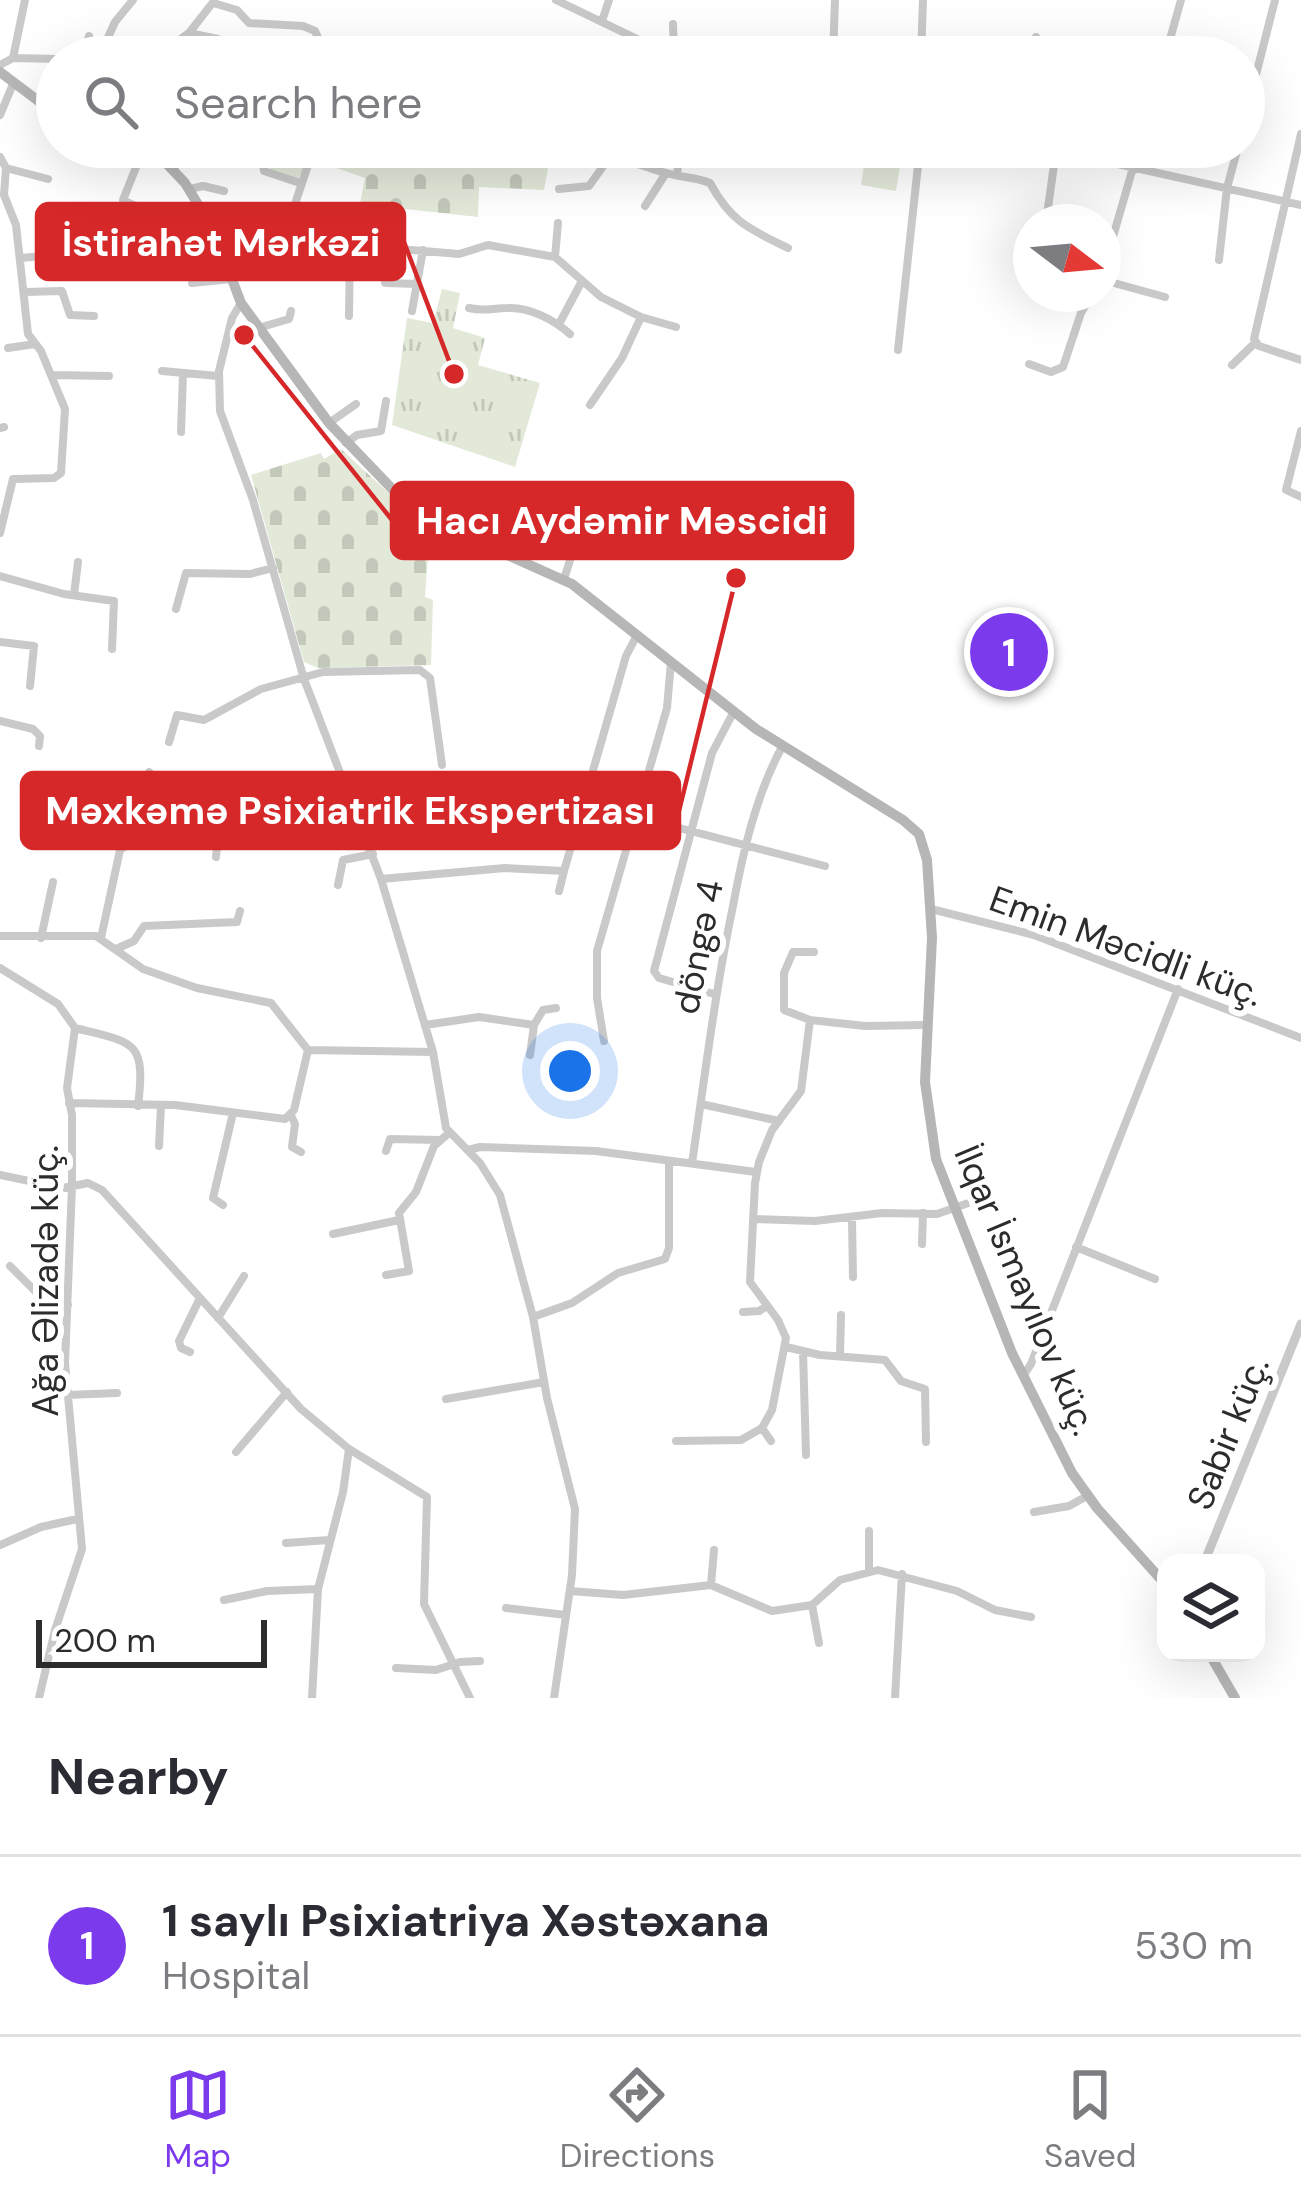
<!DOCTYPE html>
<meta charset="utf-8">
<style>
:root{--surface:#fff;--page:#f2f2f3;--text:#2b2b33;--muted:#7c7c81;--line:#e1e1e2;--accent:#7c3aed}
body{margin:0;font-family:"DM Sans",sans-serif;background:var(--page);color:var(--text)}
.controls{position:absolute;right:36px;bottom:36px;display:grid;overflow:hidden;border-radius:24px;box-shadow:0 12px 48px #0002}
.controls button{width:108px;height:108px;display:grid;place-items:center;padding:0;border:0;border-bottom:3px solid var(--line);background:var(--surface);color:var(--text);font:60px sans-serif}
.compass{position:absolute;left:1013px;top:204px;width:108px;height:108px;border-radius:50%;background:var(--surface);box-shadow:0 12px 48px #0002;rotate:106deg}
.scale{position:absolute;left:36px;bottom:30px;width:231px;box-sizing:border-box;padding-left:12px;border:6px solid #2c2c2c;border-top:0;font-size:33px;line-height:42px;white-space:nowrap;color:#2c2c2c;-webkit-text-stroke:9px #fff;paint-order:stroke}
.you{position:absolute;left:570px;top:1071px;width:42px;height:42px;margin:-30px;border:9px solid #fff;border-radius:50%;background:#1a73e8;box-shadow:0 0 0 18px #1a73e833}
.badge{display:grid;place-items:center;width:78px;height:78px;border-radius:50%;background:var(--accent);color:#fff;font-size:39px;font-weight:700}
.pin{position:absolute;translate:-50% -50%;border:6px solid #fff;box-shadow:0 3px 12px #0006}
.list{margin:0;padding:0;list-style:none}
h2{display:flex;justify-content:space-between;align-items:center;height:156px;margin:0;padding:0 48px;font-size:51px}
h2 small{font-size:39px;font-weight:400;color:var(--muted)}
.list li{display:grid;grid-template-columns:78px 1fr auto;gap:36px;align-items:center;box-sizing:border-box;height:180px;padding:0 48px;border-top:3px solid var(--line)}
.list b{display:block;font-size:45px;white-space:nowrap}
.list p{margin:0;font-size:39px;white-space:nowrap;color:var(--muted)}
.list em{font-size:39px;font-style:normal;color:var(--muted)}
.icon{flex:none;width:66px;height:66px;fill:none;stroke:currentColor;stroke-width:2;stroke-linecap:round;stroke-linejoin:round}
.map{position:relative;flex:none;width:1301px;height:1698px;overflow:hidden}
.search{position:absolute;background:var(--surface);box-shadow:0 12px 48px #0002;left:36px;right:36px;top:36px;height:132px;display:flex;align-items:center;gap:30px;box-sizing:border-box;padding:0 42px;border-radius:66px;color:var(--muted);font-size:45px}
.sheet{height:336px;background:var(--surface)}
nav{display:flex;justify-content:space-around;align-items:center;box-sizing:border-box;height:168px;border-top:3px solid var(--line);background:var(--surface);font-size:33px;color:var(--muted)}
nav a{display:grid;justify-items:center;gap:6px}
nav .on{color:var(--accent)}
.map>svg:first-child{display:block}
</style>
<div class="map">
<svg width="1301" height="1698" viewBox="0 0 1301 1698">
<defs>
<pattern id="grass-tufts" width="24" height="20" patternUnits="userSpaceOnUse" patternTransform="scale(3)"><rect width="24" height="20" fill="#e2e9d9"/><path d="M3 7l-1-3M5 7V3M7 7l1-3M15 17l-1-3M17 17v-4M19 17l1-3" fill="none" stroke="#c2c8ba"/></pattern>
<pattern id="cemetery-stones" width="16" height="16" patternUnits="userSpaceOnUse" patternTransform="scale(3)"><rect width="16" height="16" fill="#e2e9d9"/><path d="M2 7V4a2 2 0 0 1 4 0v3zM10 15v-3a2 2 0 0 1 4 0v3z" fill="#c2c8ba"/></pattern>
</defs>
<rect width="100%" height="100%" fill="#fff"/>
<path fill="url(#grass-tufts)" d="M 442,289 L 460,293 L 453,328 L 485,338 L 478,365 L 540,383 L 515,467 L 392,425 L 407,318 L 433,323 Z"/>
<path fill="url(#cemetery-stones)" d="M 286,147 L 552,147 L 544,190 L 479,187 L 478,217 L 360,204 L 365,178 L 311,159 L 297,180 L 265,169 L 266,154 L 284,153 Z
M 341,449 L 430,531 L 425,597 L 433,600 L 431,665 L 318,668 L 304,662 L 251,475 L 321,453 L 324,459 Z"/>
<path fill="#e2e9d9" d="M 867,147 L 903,147 L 896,191 L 861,185 Z"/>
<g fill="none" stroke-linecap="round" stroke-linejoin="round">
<path stroke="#c9c9c9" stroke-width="8" d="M 556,0 L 658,49 L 686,57
M 213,3 L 237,10 L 249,23 L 303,26 L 315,31 L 320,42 L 319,57
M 602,21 L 609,0
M 673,24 L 674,54
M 189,33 L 218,39 L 221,53
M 85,51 L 89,36
M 101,53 L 115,22 L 133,0
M 69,57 L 88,51 L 115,57
M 148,57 L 175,49
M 175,57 L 178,41 L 189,33 L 214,1
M 748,57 L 800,57
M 833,57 L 835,0
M 921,57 L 923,0
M 1033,57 L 1036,37
M 1165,57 L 1181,0
M 13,58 L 25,0
M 0,65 L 13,58 L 57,59
M 0,115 L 13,84
M 1244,122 L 1275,0
M 1301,134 L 1254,339 L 1259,346 L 1301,360
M 1062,147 L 1082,156 L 1301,205
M 0,157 L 6,168 L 4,195 L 16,225 L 28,334 L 41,351 L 65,409 L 61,473 L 54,478 L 13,479 L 0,533
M 262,158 L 264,171 L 300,183
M 6,168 L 48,179
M 174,170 L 181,147
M 677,175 L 680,147
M 190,189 L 203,186 L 224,191
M 559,189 L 589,186 L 609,158 C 635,160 648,169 670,174 C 684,178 696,177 710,183 C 731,222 749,229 788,248
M 645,206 L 666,173
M 138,207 L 123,200 L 142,152
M 173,207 L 199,207
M 1046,222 L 1054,165 L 1060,147
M 183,228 L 184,209
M 218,239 L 245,236 L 459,254 L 488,245 L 555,257 L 601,297 L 641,317 L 676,327
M 283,240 L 314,147
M 43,256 L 43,268
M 555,257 L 558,223
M 21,258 L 43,256 L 49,227 L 112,229
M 1219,260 L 1227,188 L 1238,147
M 1103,271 L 1139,147
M 1103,280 L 1165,297
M 192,283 L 231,279
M 385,283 L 417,284
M 25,292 L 62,291 L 70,315 L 94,316
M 241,303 L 232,318 L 219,371 L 220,411 L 253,500 L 304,679 L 381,879 L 433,1052 L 446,1128 L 480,1163 L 500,1195 L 533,1317 L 547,1398 L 575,1509 L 572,1575 L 554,1698
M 469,308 C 485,312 492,308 508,308 C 530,307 554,320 570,334
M 412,311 L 423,250
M 349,316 L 350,244
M 559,324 L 582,281
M 258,328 L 289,319 L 291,311
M 8,348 L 35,344
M 898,350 L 920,147
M 1029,364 L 1051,372 L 1063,367 L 1081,313 L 1092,294
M 1232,365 L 1255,343
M 162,371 L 218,376
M 51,375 L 109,376
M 590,405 L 622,358 L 641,317
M 329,423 L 356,404
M 0,428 L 4,427
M 1301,431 L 1286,490 L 1301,497
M 181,432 L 183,373
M 346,443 L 357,435 L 381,431 L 386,401
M 547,507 L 613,517
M 0,576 L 64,594 L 114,601 L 112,649
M 564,579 L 580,529 L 578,486
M 74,595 L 78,562
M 176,609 L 186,573 L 250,574 L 273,568
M 0,642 L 34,646 L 30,686
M 0,721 L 33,729 L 40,736 L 39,746
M 169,742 L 177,715 L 204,720 L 261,689 L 323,672 L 420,670 L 430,678 L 442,765
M 149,772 C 163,784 177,800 193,808 C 238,831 306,813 352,800
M 583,803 L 825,866
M 109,815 L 128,821 L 131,840
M 251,818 L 255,776
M 216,857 L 220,816
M 381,879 L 505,868 L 564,871 L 626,656 L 637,635
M 338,885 L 343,860 L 373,854
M 559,891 L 564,871
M 931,909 L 1034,935 L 1301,1038
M 0,936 L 96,936 L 143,969 L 197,988 L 271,1003 L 308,1050 L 433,1052
M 41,938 L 53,882
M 101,938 L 120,850 L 150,828 L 176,796
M 116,949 L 134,941 L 144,926 L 237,922 L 240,911
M 0,968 L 58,1004 L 75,1028 L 67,1088 L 72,1115 L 72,1186 L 65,1363 L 82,1549 L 55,1630 L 39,1698
M 714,994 L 659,978 L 654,971 L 712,753 L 733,713
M 810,1020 L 784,1010 L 784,973 L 793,952 L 814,952
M 425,1025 L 479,1017 L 534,1025 L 543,1010 L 556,1008
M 75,1028 C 135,1043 146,1040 138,1106
M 604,1041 L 597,998 L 597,951 L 667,708 L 671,662
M 530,1055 L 534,1025
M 69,1103 L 175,1105 L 285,1119 L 294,1110 L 308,1050
M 701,1104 L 779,1121
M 291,1115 L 295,1124 L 292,1147 L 301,1152
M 159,1146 L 161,1105
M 468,1150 L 480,1147 L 596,1151 L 756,1172
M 386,1151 L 390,1139 L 439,1140
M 692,1163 C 705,1076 715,991 733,906 C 743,852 756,795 782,747
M 0,1175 L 63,1188 L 88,1183 L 102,1190 L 301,1409 L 349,1449 L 427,1497 L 424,1604 L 470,1698
M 223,1205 L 213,1198 L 233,1113
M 755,1219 L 815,1221 L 882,1213 L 937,1214 L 974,1201
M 852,1219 L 853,1277
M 333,1234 L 399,1220
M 922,1244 L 923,1213
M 1076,1247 L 1155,1279
M 10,1266 L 45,1301 L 68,1305
M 386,1275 L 409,1271 L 399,1213 L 416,1192 L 434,1146 L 449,1133
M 743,1312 L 759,1311 L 767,1306
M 533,1317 L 572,1303 L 618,1273 L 665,1259 L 669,1248 L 669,1161
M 218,1318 L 244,1276
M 786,1347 L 820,1355 L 885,1360 L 901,1381 L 925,1389 L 926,1442
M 803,1351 L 806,1455
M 190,1352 L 181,1348 L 179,1341 L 200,1298
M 840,1356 L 841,1315
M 1023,1376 L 1031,1364 L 1178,989
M 67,1395 L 117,1393
M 446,1399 L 544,1382
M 762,1428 L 771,1441
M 676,1441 L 741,1440 L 762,1428 L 772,1410 L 786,1338 L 778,1320 L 750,1282 L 755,1183 L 759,1162 L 772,1130 L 801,1091 L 810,1020 L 865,1026 L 926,1025
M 236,1452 L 287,1392
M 1034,1512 L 1069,1506 L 1087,1496
M 869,1531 L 869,1570
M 286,1543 L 329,1540
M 0,1545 L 41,1527 L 77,1519
M 711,1585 L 714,1550
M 570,1591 L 623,1595 L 711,1585 L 772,1611 L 812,1605 L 840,1580 L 878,1570 L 957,1591 L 995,1610 L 1031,1617
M 224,1600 L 267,1591 L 318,1589
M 812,1605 L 819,1643
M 506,1608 L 566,1615
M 396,1668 L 436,1670 L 460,1662 L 480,1661
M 312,1698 L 318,1589 L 343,1492 L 349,1449
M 895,1698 L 902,1574"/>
<path stroke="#c9c9c9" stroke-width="9" d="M 1204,1563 L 1301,1324"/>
<path stroke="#b6b6b6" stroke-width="10" d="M 0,72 L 57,115
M 132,147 L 167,164 L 185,183 L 214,231 L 241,303 L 329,423 L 397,494 L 436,523 L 572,584 L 756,729 L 903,820 L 919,834 L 927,860 L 932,938 L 925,1082 L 936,1159 L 1012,1353 L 1072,1473 L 1097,1508 L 1166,1585
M 1209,1653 L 1235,1698"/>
</g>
<g text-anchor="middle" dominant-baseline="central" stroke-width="12" stroke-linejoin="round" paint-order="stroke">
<g font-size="36" fill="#2c2c2c" stroke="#fff">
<text transform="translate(1126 946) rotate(20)">Emin Məcidli küç.</text>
<text transform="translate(698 947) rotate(-79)">döngə 4</text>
<text transform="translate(45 1281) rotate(-90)">Ağa Əlizadə küç.</text>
<text transform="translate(1026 1290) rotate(67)">İlqar İsmayılov küç.</text>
<text transform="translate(1228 1433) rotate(-68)">Sabir küç.</text>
</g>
</g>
<path fill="none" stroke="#d62828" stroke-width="4.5" d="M454 374L404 242M244 335L392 520M736 578L679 811"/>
<g fill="#d62828" stroke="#fff" stroke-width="4.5">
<circle cx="454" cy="374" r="12"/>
<circle cx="244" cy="335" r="12"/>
<circle cx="736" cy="578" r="12"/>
</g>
<g fill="#d62828" stroke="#d62828" stroke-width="4.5">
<rect x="37" y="204" width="367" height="75" rx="12"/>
<rect x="392" y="483" width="460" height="75" rx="12"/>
<rect x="22" y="773" width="657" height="75" rx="12"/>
</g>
<g font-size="39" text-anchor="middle" font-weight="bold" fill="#fff">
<text x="221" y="256">İstirahət Mərkəzi</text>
<text x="622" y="534">Hacı Aydəmir Məscidi</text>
<text x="350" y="824">Məxkəmə Psixiatrik Ekspertizası</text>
</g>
</svg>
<div class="controls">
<button><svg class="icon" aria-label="layers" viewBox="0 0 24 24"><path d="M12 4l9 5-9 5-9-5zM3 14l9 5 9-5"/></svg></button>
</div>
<svg class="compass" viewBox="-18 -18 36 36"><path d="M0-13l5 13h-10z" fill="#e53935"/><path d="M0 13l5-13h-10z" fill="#7c7c81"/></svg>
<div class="scale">200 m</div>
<div class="you"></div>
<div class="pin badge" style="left:1009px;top:652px">1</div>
<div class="search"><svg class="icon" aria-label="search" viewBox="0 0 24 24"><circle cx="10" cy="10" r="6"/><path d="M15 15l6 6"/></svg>Search here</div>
</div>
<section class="sheet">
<h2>Nearby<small></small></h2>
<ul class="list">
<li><span class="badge">1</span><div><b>1 saylı Psixiatriya Xəstəxana</b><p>Hospital</p></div><em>530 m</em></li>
</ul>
</section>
<nav>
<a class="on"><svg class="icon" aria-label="map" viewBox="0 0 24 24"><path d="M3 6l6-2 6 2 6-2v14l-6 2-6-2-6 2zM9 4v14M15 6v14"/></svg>Map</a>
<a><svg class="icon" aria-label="directions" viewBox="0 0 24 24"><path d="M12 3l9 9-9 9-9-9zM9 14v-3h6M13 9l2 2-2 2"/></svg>Directions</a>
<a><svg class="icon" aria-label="saved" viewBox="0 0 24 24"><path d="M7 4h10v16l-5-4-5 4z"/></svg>Saved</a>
</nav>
